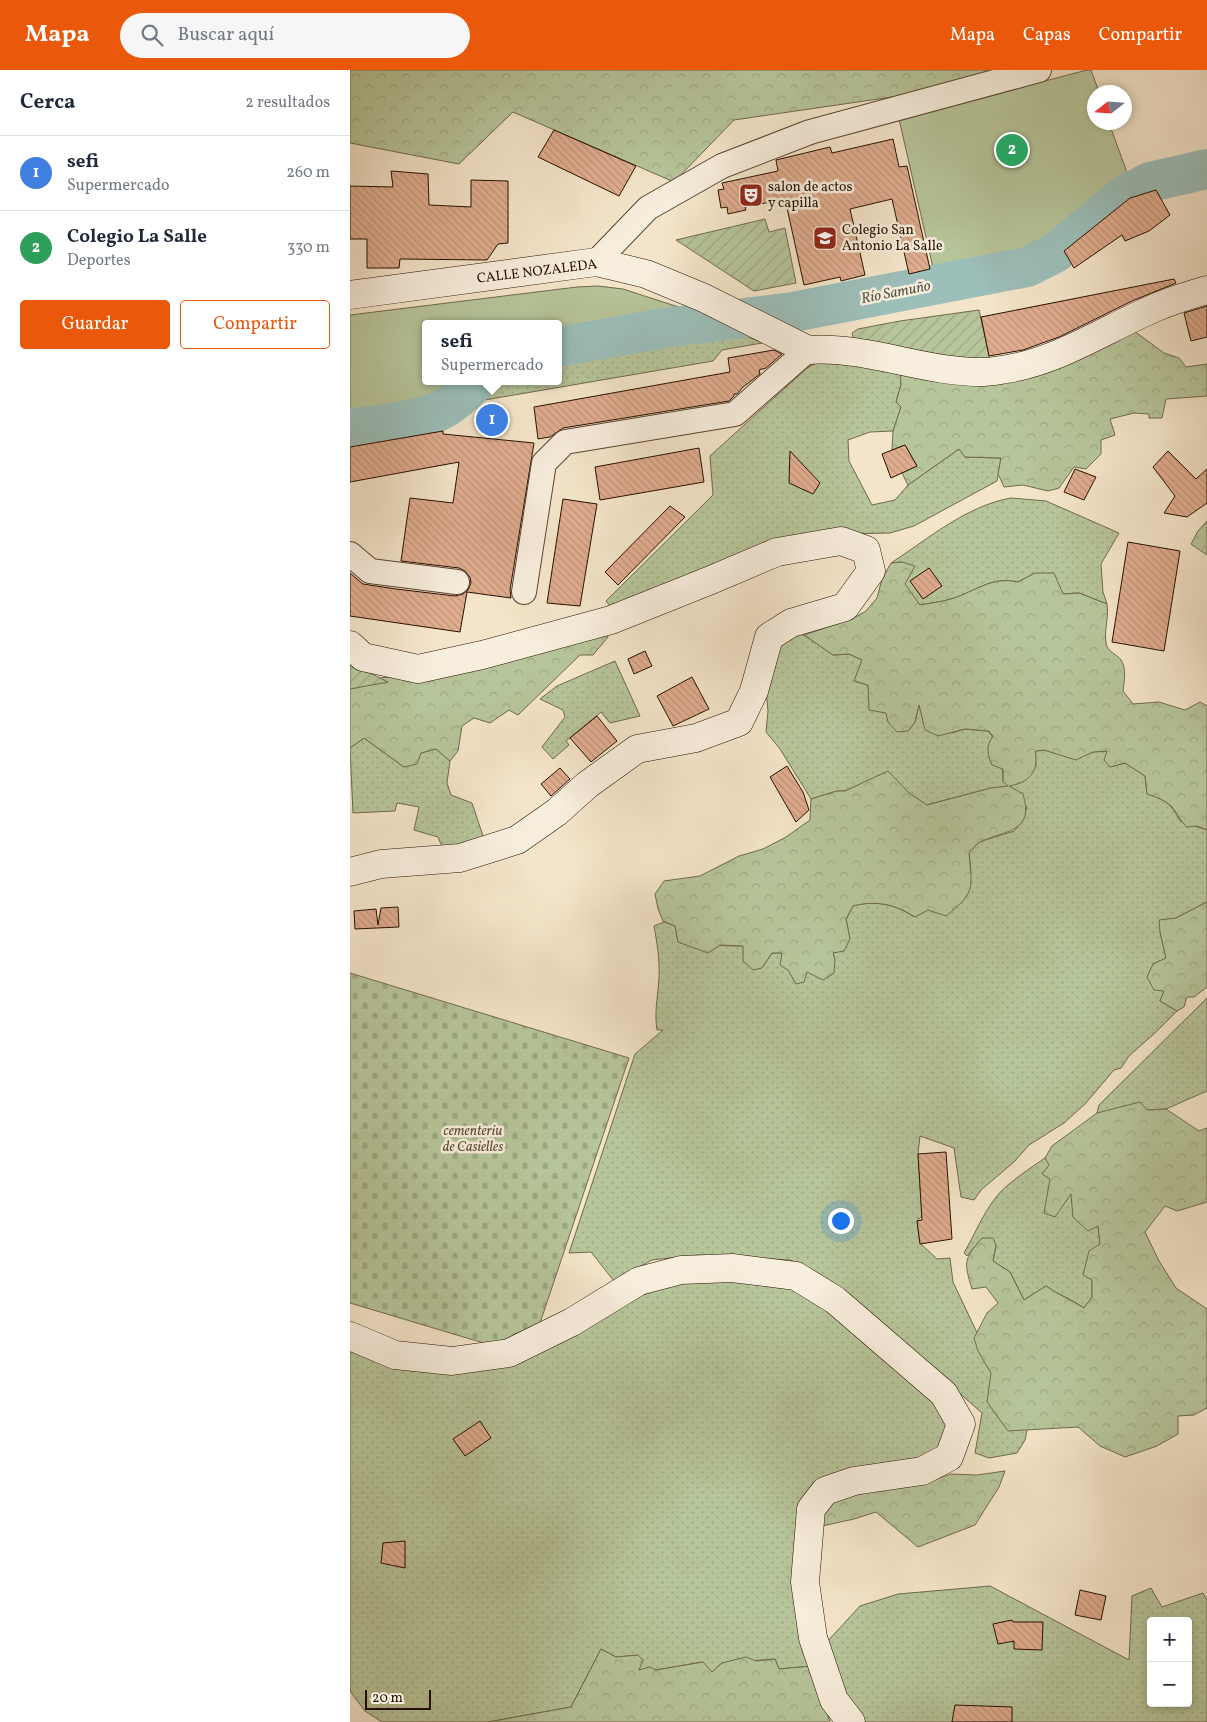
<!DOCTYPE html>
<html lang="es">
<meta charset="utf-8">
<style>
:root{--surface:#fff;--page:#f6f6f7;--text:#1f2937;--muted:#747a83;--line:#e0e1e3;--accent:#ea580c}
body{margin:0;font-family:Vollkorn,serif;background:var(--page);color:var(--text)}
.controls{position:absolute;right:15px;bottom:15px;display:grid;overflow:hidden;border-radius:5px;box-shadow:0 2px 8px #0003}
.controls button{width:45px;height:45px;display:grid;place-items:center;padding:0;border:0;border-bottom:1px solid var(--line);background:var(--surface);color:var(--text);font:25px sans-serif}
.compass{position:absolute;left:737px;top:15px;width:45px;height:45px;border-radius:50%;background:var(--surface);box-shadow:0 2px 8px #0003;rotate:253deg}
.scale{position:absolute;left:15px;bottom:12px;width:66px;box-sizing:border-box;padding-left:5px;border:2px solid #270f00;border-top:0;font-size:14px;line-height:18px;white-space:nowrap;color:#270f00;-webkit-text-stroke:4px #f8eedd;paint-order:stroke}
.you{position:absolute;left:490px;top:1150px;width:18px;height:18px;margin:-12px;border:4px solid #fff;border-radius:50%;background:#1a73e8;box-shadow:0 0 0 8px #1a73e833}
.badge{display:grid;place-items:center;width:32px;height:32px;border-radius:50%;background:var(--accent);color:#fff;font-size:16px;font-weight:700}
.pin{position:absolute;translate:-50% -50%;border:2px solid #fff;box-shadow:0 1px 5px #0006}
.popup{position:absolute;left:72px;top:250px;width:140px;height:65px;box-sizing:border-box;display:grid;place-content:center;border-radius:5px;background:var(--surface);filter:drop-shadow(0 1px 4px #0005);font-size:16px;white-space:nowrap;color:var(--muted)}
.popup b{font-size:19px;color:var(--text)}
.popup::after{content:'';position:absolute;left:50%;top:100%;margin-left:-10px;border:10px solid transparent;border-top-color:var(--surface)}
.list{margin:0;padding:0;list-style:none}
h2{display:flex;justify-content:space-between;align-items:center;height:65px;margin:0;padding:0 20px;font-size:21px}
h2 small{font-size:16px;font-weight:400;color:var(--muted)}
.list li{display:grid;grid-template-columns:32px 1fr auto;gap:15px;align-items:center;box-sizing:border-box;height:75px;padding:0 20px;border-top:1px solid var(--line)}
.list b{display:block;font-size:19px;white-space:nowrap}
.list p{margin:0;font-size:16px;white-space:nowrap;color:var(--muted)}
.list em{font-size:16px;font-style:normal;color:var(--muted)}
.actions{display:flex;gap:10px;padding:15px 20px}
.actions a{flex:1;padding:11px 0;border:1px solid var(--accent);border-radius:5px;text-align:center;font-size:18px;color:var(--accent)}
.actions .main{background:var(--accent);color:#fff}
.icon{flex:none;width:28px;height:28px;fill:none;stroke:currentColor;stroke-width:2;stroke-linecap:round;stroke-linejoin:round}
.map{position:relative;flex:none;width:857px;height:1652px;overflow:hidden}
header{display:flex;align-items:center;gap:30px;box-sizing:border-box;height:70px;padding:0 25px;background:var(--accent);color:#fff}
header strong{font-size:24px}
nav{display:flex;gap:28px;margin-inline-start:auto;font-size:18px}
.search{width:350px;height:45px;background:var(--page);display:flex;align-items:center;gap:12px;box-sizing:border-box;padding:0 18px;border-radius:28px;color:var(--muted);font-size:19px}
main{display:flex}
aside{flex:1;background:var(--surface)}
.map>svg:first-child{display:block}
</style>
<header>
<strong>Mapa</strong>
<div class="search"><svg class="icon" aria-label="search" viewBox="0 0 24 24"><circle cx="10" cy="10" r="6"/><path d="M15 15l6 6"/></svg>Buscar aquí</div>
<nav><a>Mapa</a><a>Capas</a><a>Compartir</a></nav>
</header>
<main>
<aside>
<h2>Cerca<small>2 resultados</small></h2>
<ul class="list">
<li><span class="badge" style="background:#3f7fe0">1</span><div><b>sefi</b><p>Supermercado</p></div><em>260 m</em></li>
<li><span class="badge" style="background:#2e9e5b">2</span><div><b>Colegio La Salle</b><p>Deportes</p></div><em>330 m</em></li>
</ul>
<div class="actions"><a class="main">Guardar</a><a>Compartir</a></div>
</aside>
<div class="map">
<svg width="857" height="1652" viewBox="0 0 857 1652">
<defs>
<pattern id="grass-dots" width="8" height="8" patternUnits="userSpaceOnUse" patternTransform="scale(1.25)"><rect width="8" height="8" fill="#b7c59a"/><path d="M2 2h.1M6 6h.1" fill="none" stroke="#9da883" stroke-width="1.8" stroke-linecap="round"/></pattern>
<pattern id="forest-crowns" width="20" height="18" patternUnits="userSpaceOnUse" patternTransform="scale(1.25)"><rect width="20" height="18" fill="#b7c59a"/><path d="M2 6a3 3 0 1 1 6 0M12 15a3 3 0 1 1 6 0" fill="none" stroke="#9da883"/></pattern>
<pattern id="cemetery-stones" width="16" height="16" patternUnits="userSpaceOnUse" patternTransform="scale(1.25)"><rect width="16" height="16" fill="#b7c59a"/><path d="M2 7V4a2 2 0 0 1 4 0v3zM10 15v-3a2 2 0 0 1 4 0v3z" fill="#9da883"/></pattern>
<pattern id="garden-furrows" width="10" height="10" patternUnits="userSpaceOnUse" patternTransform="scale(1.25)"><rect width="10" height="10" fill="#b7c59a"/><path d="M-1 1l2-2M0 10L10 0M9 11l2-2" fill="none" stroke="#9da883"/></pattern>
<pattern id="building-back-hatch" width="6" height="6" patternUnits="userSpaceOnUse" patternTransform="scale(1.25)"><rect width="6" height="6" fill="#e0ad8f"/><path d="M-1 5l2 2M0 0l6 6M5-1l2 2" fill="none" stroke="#c0947a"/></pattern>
</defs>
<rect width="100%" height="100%" fill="#f4e5ca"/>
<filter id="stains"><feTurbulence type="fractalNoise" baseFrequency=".004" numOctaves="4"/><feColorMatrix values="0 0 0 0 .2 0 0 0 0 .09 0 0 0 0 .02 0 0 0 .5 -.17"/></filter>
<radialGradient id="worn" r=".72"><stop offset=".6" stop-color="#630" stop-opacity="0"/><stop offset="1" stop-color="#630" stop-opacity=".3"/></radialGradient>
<path fill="url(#grass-dots)" stroke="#6f6a4d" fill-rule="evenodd" d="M 365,252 L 412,273 L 372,280 L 363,291 L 117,333 L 135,311 L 208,311 L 208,280 Z
M 468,292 L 550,299 L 551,315 L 546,332 L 551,337 L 543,361 L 520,362 L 498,370 L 499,391 L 522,435 L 545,430 L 558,415 L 609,379 L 615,387 L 651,388 L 647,411 L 564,456 L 540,463 L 489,464 L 261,537 L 256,531 L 363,425 L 360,386 L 457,298 Z
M 661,428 L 696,431 L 769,463 L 751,494 L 753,522 L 757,534 L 729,523 L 713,524 L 685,503 L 668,512 C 641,506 627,521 601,529 C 591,532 580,533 570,535 L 554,514 L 552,492 L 541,493 C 578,469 616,436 661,428 Z
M 440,563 L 454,565 L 483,585 L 499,584 L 513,590 L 504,611 L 518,615 L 536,643 L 558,661 L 565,652 L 569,634 L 572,643 L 602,663 L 615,659 L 638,661 C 649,673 653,695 653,711 L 686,696 L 685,681 L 694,680 L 726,689 L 743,682 L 757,681 L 760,697 L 775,693 L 795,706 L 797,724 C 815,729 821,734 830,751 L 857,760 L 857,832 L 826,848 L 810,862 L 816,888 L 803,894 L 814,921 L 810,931 L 827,941 L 806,962 L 779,986 L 771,998 L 764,1000 L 735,1034 L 714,1053 L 679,1075 L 664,1092 L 631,1120 L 624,1130 L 611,1127 L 604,1078 L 570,1066 L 568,1084 L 572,1146 L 567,1151 L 570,1173 L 587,1189 L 600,1188 L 603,1212 L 648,1307 L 671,1346 L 677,1360 L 675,1370 L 667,1383 L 639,1388 L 625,1383 L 632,1343 L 537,1259 L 455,1196 L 440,1190 L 347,1185 L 302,1190 L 264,1211 L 241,1182 L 219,1183 L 285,984 L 313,960 L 307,960 C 304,943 308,925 309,908 C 310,890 307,873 304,856 L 314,852 L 325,856 L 328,872 L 338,875 L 393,876 L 412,898 L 422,883 L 433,883 L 438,899 L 446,914 L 456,902 L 485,890 L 483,883 L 500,869 L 496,849 L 503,836 C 525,830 545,834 564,847 L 621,801 L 619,783 L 629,772 L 664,761 L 672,751 L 677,737 L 641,718 L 576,735 L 559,723 L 538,702 L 495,721 L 487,721 L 461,729 L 430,679 L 416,662 L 418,641 L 416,620 L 422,578 Z
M 265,591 L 290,646 L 260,653 L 251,642 L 216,671 L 219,675 L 203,689 L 192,677 L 215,647 L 213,640 L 190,629 L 207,616 Z
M 14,668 L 54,697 L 71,683 L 86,679 L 100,691 L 97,713 L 101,725 L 122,733 L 135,772 L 93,779 L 88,767 L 64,760 L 69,737 L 47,733 L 45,741 L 3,743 L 0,678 Z
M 857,928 L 857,1021 L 816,1039 L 747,1043 L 749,1035 Z
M 695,1088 L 748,1155 L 750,1174 L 742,1210 L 742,1227 L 734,1238 C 722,1229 708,1225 696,1216 L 674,1230 L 660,1202 L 643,1191 L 646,1175 L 632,1168 L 617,1186 L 614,1183 C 625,1164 633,1143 647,1126 C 656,1114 682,1097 695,1088 Z
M 384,1209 L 448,1218 L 576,1321 L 601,1352 L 590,1386 L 474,1411 L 462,1596 L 429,1599 L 425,1589 L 372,1593 L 362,1602 L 352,1592 L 306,1600 L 288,1601 L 288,1585 L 266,1587 L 251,1579 L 221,1637 L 138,1652 L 32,1652 L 15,1641 L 0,1621 L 0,1279 L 77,1301 L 327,1213 Z
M 640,1516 L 779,1590 L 782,1526 L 801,1518 L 812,1537 L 853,1523 L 857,1530 L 857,1652 L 511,1652 L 491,1628 L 475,1574 L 510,1536 L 548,1524 ZM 801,1551 L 838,1551 L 838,1633 L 801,1633 Z"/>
<path fill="url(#forest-crowns)" stroke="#6f6a4d" d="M 0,0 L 667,0 L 590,20 L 384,50 L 324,112 L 163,42 L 109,94 L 0,73 Z
M 784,261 L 814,283 L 829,288 L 836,297 L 857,294 L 857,326 L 816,329 L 812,348 L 799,348 L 799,344 L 784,343 L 760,349 L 765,365 L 751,370 L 751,384 L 736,399 L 724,397 L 709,418 L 698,421 L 673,415 L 654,417 L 648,404 L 651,388 L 615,387 L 609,379 L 558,415 L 552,403 L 567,396 L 555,375 L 542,380 L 543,361 L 551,337 L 546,332 L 551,315 L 550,299 L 626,313 Z
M 857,451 L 857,485 L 841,474 L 848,461 Z
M 552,492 L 565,496 L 555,514 L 570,535 C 580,533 591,532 601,529 C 627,521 641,506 668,512 L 685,503 L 704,503 L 713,524 L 729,523 L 757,534 C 759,547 754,560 756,573 C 757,582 767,584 771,590 C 777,599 774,612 773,621 L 783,634 L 809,632 L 835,640 L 850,632 L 857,636 L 857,760 L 847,756 L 837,757 C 830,751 828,744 822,737 C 815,730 806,727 797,724 L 795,706 L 775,693 L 760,697 L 754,690 L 757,681 L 743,682 L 726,690 L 694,680 L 686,681 C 685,686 687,693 685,698 C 680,710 671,714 659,716 L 673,724 C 685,763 655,760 630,772 C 626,774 623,779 619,783 C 622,819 626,822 596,846 L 578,840 L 565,847 C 545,834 525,830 503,836 L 496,849 L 500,869 L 494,881 L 483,883 L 485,890 L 484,903 L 473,910 L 457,902 L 454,912 L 446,914 L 438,900 L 430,895 L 432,883 L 422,883 L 412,898 L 403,900 L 393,891 L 393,876 L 370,875 L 358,883 L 328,872 L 325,856 L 313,851 L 308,839 L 305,824 L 314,811 L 350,806 L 389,786 L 413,779 L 436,767 L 460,750 L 461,729 L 487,721 L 495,721 L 538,701 L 559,723 L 577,735 L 641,718 L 658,716 L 653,711 L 653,699 L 642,695 C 637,684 636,676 643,666 L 639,661 L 615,659 L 588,666 L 575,660 L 569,635 L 565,652 L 558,661 L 547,662 L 538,652 L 536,643 L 519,640 L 518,615 L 504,611 L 512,590 L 499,584 L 483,585 L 454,565 L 502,549 L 516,541 L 527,528 L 532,509 L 541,493 Z
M 255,560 L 258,567 L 243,585 L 230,585 L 168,645 L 159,640 L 140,653 L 124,648 L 112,656 L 108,681 L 100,691 L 86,679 L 71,683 L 67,694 L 54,697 L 14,668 L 0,678 L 0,596 L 23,609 L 98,599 Z
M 857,832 L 857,917 L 844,927 L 837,927 L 834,937 L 827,941 L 810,931 L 814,921 L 804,920 L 797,907 L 803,894 L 816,888 L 810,862 L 809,850 L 826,848 Z
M 790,1032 L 797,1040 L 816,1039 L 849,1061 L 857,1058 L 857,1132 L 827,1141 L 815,1136 L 795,1162 L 809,1191 L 826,1218 L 857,1239 L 857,1338 L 844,1345 L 828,1346 L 828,1364 L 807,1376 L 775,1387 L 750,1376 L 728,1357 L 658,1361 L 637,1332 L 641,1303 L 628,1281 L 624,1268 L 637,1243 L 648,1233 L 636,1217 L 622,1219 C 614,1192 613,1190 632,1168 L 643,1168 L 646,1175 L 643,1191 L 660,1202 L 674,1230 L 696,1216 C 708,1225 722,1230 734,1238 L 742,1227 L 742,1210 L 733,1205 L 739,1181 L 750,1174 L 748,1156 L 738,1161 L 723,1147 L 721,1124 L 705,1147 L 694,1143 L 700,1109 L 692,1104 L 699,1095 L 695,1088 L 702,1076 L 747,1043 Z
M 655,1401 L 649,1417 L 625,1455 L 568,1477 L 526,1442 L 504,1449 L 472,1456 L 473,1438 L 483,1425 L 581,1411 L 601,1404 L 627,1405 Z
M 251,1579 L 266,1587 L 288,1585 L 293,1590 L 289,1600 L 300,1597 L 306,1600 L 353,1592 L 362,1602 L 372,1593 L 396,1587 L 406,1591 L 425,1589 L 429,1599 L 462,1596 L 480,1652 L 138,1652 L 221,1637 Z"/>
<path fill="url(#cemetery-stones)" stroke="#6f6a4d" d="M 0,903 L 279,988 L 188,1259 L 147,1277 L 0,1233 Z"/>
<path fill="#b7c59a" stroke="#6f6a4d" d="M 737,0 L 741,0 L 749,22 L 744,22 L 744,52 L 759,53 L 779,108 L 759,119 L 676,183 L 584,202 L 549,49 Z
M 248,216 L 273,219 L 344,242 L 208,263 L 208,254 L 76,254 L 76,311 L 113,311 L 103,325 L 78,338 L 0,352 L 0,245 L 227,217 Z"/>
<path fill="url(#garden-furrows)" stroke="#6f6a4d" d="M 415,149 L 419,162 L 435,158 L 446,213 L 404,221 L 326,170 Z
M 629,240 L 641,294 L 503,268 L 502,263 L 508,259 L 550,251 Z
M 0,593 L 38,612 L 0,619 Z"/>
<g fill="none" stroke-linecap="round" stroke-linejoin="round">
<path stroke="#9cbfba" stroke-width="40" d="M 208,277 L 315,258 L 443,242 L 677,197 L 705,183 L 775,125 L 800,112 L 857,99
M 0,359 C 28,354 60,353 87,342 C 102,336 115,322 127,311"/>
</g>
<path fill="url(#building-back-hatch)" stroke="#270f00" d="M 204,60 L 286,96 L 269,126 L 188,87 Z
M 543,69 L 549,97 L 557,96 L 580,199 L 559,204 L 542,129 L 500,139 L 515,205 L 491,211 L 490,207 L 454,215 L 435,129 L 395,137 L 396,140 L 378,144 L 377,137 L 371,138 L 368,120 L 374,119 L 372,113 L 428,101 L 426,90 L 480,77 L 482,83 Z
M 41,101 L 78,104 L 79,135 L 121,137 L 121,110 L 158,111 L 158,173 L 148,174 L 137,190 L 50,189 L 49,198 L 17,198 L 17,169 L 0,169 L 0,116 L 43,117 Z
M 806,120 L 820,145 L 799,161 L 775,171 L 772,165 L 724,198 L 714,181 L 780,128 Z
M 824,209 L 826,213 L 782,231 L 709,267 L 673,280 L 639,286 L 631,247 Z
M 857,236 L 857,267 L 841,271 L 834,243 Z
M 424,280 L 432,284 L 416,298 L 409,300 L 410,304 L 393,317 L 387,324 L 384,324 L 384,326 L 379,331 L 213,358 L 200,367 L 188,369 L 184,337 L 380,302 L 378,288 Z
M 93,361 L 93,364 L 184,373 L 160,520 L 161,528 L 117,522 L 110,562 L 0,546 L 0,503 L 13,514 L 46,519 L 105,526 L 113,524 L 118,520 L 121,513 L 120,507 L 115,501 L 109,498 L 51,491 L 60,428 L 103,433 L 109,392 L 0,412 L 0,377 Z
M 555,375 L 567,396 L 541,408 L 532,384 Z
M 349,378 L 354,412 L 250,430 L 245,397 Z
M 440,381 L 470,413 L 463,424 L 439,413 Z
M 818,381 L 846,409 L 857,399 L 857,433 L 837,447 L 814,443 L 825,426 L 803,397 Z
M 725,399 L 746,407 L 734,430 L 714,422 Z
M 213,429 L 247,434 L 230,536 L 197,533 Z
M 320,436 L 335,447 L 268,515 L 255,502 Z
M 778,472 L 830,481 L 814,581 L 762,572 Z
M 579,498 L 592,516 L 573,529 L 560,511 Z
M 295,581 L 302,596 L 284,604 L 278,589 Z
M 342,607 L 359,639 L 323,656 L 307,626 Z
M 247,646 L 267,671 L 241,692 L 220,668 Z
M 437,696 L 453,722 L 459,740 L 446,752 L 420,707 Z
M 210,698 L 220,709 L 201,726 L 191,714 Z
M 48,837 L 49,857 L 5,859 L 4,841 L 26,839 L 28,855 L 31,838 Z
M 596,1082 L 602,1169 L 570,1174 L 567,1151 L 572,1150 L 568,1084 Z
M 130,1351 L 141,1368 L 115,1386 L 103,1369 Z
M 55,1471 L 55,1498 L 31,1493 L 33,1473 Z
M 730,1520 L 756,1526 L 751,1550 L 725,1545 Z
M 662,1550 L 663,1552 L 693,1552 L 692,1580 L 664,1579 L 664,1571 L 648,1574 L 643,1554 Z
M 605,1635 L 662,1637 L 662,1652 L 602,1652 Z"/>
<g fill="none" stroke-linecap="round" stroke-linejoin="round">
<g stroke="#5a4432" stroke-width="26">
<path id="street" d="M 246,192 L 298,138 L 372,96 L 460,62 L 689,0
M 0,484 L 20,501 L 107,512
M 174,522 L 194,393 L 215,372 L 385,344 L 458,280"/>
</g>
<g stroke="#270f00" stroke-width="29">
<path id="secondary" d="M 0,225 L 246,192 L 296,204 L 354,228 L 458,280 C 518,276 575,303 634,302 C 642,302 650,300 657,299 C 711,290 757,258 807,237 C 823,230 840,225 857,220
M 0,575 L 13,587 L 68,599 L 132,585 L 261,550 L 361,510 L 427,482 L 491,471 L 516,480 L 521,501 L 495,537 L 441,553 L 419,567 L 404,621 L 389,652 L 346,668 L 287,679 L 237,715 L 207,742 L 167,770 L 110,788 L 31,794 L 0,802
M 0,1266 L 45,1285 L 102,1291 L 159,1283 L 222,1252 L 289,1211 L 331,1200 L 382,1198 L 446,1206 L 485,1230 L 594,1324 L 611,1354 L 599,1387 L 572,1401 L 504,1411 L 475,1421 L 461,1439 L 455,1512 L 463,1568 L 484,1630 L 501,1652"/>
</g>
<use href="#street" stroke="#f8eedd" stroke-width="24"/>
<use href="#secondary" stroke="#f8eedd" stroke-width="28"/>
</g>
<defs>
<g id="theatre-square" transform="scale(1.25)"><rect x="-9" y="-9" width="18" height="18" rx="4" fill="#8f2418" stroke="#f8eedd"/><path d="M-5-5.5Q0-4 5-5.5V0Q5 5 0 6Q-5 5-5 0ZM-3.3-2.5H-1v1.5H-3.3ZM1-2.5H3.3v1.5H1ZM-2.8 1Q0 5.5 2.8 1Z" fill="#fff"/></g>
<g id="school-square" transform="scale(1.25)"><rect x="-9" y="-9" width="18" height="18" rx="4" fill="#8f2418" stroke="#f8eedd"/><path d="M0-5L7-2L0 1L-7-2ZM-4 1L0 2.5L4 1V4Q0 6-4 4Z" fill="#fff"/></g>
</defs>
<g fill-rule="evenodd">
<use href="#theatre-square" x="401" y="125"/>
<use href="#school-square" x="475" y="168"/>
</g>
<g text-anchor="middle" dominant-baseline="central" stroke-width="5" stroke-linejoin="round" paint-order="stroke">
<g font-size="14" fill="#270f00" stroke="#f8eedd" text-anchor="start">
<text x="418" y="117">salon de actos<tspan x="418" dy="16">y capilla</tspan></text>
<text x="492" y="160">Colegio San<tspan x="492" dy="16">Antonio La Salle</tspan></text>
</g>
<g font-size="14" fill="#270f00" stroke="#f8eedd">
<text transform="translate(187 202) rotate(-7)">CALLE NOZALEDA</text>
</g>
<g font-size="14" font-style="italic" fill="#594f36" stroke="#f8eedd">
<text x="123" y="1061">cementeriu<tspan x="123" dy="16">de Casielles</tspan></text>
</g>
<g font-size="15" font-style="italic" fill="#56554a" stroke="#f8eedd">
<text transform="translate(546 223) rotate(-11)">Río Samuño</text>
</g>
</g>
<rect width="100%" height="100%" filter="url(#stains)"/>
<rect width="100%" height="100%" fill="url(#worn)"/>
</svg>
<div class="controls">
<button>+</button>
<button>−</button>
</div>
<svg class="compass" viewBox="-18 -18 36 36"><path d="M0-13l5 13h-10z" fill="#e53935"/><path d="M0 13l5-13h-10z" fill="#747a83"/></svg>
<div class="scale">20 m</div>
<div class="you"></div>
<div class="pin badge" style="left:142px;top:350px;background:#3f7fe0">1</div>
<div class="popup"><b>sefi</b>Supermercado</div>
<div class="pin badge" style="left:662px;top:80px;background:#2e9e5b">2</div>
</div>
</main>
